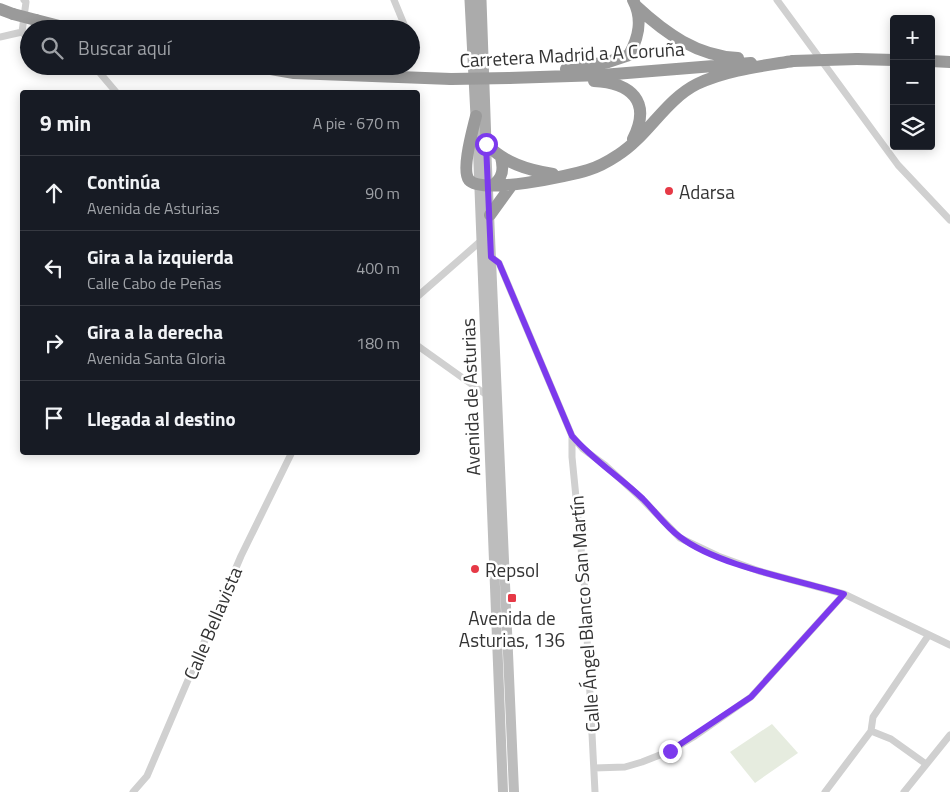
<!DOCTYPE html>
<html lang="es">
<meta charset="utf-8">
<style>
:root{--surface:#171b24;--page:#242831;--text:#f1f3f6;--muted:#9ea1a6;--line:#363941}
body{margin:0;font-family:"Titillium Web",sans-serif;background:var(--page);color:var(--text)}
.controls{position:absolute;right:15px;top:15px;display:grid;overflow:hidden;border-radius:5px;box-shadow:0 2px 12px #0003}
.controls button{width:45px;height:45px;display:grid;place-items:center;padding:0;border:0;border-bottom:1px solid var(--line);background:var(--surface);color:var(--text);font:25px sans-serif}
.stop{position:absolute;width:15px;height:15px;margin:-11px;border:4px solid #7c3aed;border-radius:50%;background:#fff}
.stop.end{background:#7c3aed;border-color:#fff;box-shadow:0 1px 5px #0008}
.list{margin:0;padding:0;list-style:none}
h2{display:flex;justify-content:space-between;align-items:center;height:65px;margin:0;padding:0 20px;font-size:21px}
h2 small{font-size:16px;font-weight:400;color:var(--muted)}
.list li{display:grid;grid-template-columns:32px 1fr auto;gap:15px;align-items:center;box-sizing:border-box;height:75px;padding:0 20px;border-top:1px solid var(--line)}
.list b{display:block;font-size:19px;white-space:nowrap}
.list p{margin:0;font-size:16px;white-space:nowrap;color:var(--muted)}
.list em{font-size:16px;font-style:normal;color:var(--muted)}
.icon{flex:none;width:28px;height:28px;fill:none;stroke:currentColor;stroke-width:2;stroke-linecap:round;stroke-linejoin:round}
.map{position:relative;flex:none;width:950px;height:792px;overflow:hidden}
.search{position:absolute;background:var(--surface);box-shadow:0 2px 12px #0003;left:20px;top:20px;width:400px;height:55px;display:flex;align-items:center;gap:12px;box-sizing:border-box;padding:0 18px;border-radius:28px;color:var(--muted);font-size:19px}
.panel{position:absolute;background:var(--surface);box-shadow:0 2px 12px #0003;left:20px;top:90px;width:400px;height:365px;border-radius:5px}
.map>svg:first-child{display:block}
</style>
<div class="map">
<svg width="950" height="792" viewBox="0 0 950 792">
<rect width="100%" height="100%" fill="#fff"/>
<path fill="#e6ecdf" d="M 772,724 L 798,753 L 755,783 L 730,752 Z"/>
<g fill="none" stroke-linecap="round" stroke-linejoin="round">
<path stroke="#d0d0d0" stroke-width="7" d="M 394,0 L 406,29
M 777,0 L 898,165 L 950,220
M 22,32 L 26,2 L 24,0
M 22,32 L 29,40
M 0,37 L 22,32
M 94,66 L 116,92
M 491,257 L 499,263 L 572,436 L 583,449 L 605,465 L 643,500 L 680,538 L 718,556 L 759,571 L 844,594 L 950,645
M 418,296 L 482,240
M 418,346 L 488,396
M 572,436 L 572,457 L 584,578 L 595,792
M 871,731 L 891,739 L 926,764
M 594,768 L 625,767 L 642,762 L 670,751 L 695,736 L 751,697 L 844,594
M 133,792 L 147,776 L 241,556 L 292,452
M 825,792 L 871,731 L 873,717 L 928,636
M 904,792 L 950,735"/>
<path stroke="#bdbdbd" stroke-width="10" d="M 477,125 L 503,792
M 486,144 L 514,792"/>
<path stroke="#ababab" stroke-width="11" d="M 470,0 L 476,116
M 481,0 L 486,144"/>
<path stroke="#9a9a9a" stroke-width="12" d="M 636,6 C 665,33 697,56 738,58
M 0,9 L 13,14
M 36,20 L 71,29
M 857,59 L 894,60
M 931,61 L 950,62
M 253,66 L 294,73 L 451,79
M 566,69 L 608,62 L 629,55 C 639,37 643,19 633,0
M 509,78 L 602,75 L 751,63
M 594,81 C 631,83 652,101 633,139
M 476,116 C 473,129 461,170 469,180 C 482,195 569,176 588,170 C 598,167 609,161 618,155 C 648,136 665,100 697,84 C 726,70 762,66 793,61
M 486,144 C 505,163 527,170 553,174
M 493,185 C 503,178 504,169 501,157
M 490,215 L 511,186"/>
<path stroke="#9a9a9a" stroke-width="12" d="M 13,14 L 36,20
M 793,61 L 857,59
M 451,79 L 509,78"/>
</g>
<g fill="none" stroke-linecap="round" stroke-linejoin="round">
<path stroke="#7c3aed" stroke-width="6" d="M 486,144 L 491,257 L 499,263 L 572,436 C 593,460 620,477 643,499 C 655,511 666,527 680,537 C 718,566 798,580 844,594 L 751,697 L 670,751"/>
</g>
<g fill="#e63946" stroke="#fff" stroke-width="2">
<circle cx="669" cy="191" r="5"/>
<circle cx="475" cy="569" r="5"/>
<rect x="507" y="593" width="10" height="10" rx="2.5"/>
</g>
<g text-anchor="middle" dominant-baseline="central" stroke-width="5" stroke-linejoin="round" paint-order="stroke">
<g font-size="19" fill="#333" stroke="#fff">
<text transform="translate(572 54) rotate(-3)">Carretera Madrid a A Coruña</text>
<text transform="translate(470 397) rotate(-92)">Avenida de Asturias</text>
<text transform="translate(584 614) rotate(-94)">Calle Ángel Blanco San Martín</text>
<text transform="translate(212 623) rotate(-67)">Calle Bellavista</text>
</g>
<g font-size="19" fill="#333" stroke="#fff" text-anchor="start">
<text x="679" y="191">Adarsa</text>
<text x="485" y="569">Repsol</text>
<text x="512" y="617" text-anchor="middle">Avenida de<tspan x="512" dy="22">Asturias, 136</tspan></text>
</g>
</g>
</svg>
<div class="controls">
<button>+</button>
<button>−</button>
<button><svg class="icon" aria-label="layers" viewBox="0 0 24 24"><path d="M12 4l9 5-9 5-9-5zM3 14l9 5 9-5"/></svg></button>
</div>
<div class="stop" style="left:486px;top:144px"></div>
<div class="stop end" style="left:670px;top:751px"></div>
<div class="search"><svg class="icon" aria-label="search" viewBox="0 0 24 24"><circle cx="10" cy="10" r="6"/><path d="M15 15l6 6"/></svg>Buscar aquí</div>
<section class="panel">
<h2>9 min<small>A pie · 670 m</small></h2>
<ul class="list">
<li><svg class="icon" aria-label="ahead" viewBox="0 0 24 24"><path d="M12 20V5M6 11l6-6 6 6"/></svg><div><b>Continúa</b><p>Avenida de Asturias</p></div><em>90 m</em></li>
<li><svg class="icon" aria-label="left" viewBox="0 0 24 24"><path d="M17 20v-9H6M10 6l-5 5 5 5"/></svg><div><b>Gira a la izquierda</b><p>Calle Cabo de Peñas</p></div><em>400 m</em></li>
<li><svg class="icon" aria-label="right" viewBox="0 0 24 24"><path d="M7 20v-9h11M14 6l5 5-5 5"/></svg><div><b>Gira a la derecha</b><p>Avenida Santa Gloria</p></div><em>180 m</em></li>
<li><svg class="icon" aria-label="arrive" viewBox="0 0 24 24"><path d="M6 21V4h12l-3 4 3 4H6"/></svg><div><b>Llegada al destino</b></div></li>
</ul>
</section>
</div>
